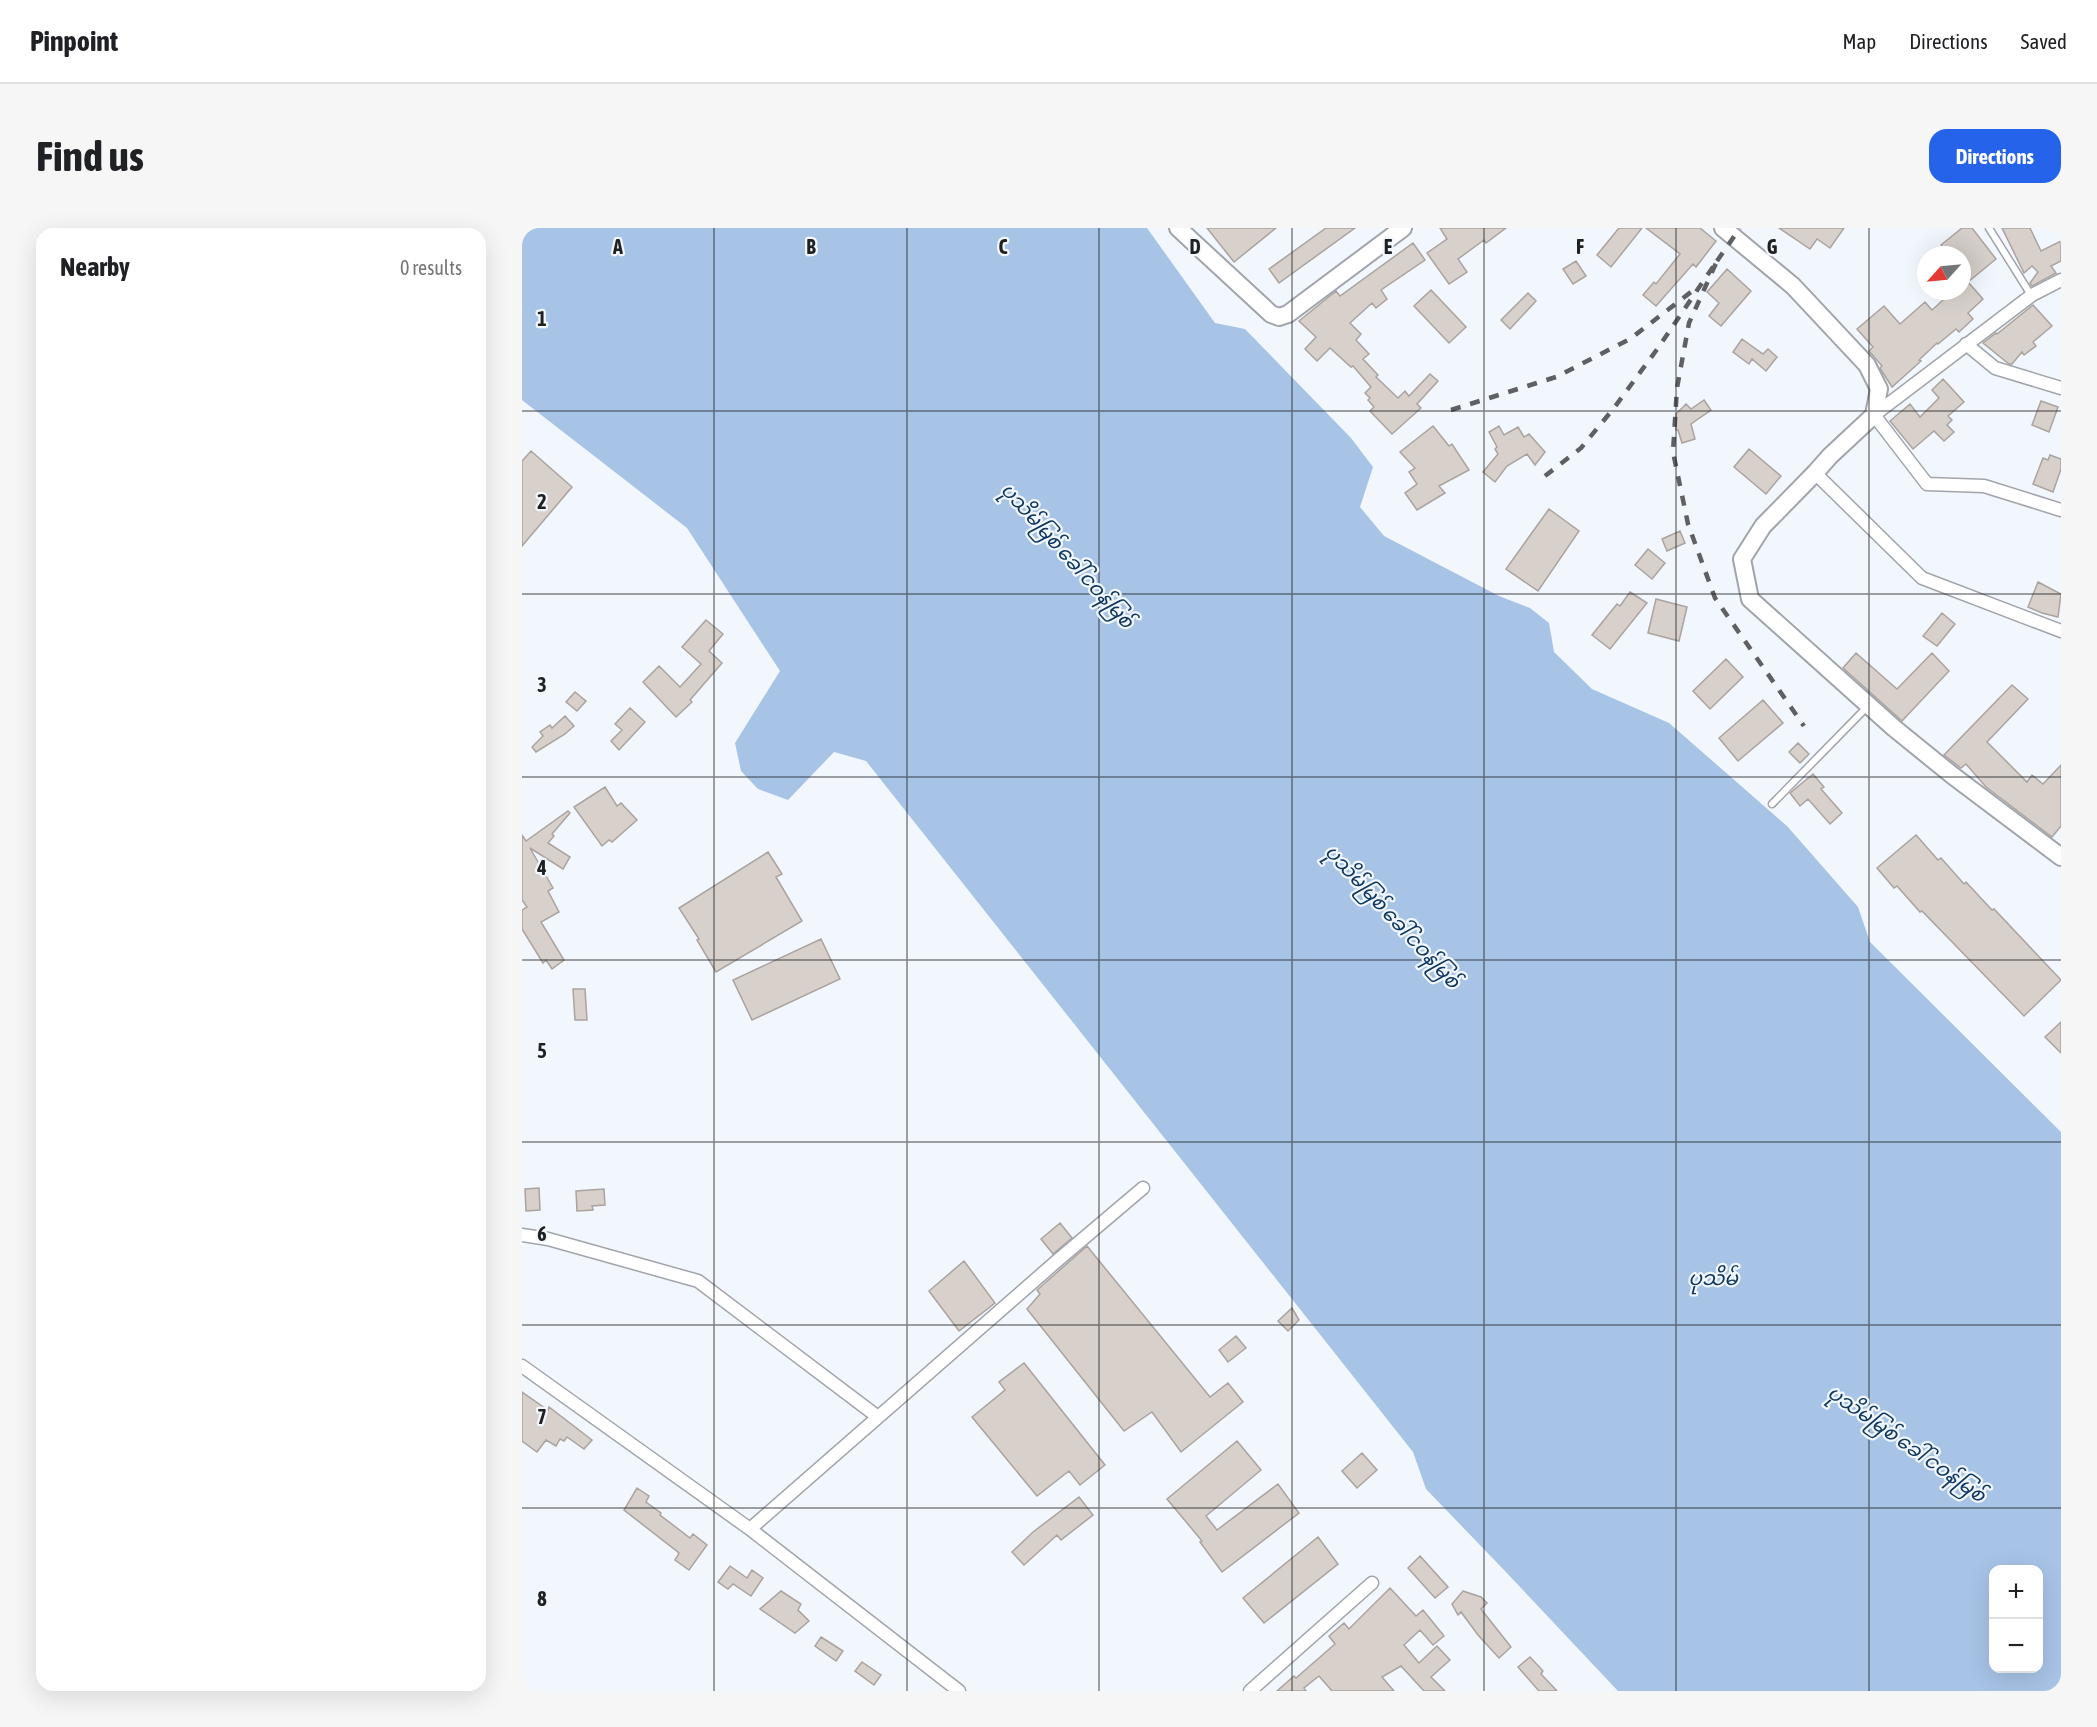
<!DOCTYPE html>
<meta charset="utf-8">
<style>
:root{--surface:#fff;--page:#f6f6f6;--text:#202124;--muted:#757577;--line:#e0e0e0;--accent:#2563eb}
body{margin:0;font-family:"Asap Condensed","Noto Sans Myanmar",sans-serif;background:var(--page);color:var(--text)}
.controls{position:absolute;right:18px;bottom:18px;display:grid;overflow:hidden;border-radius:12px;box-shadow:0 6px 24px #0002}
.controls button{width:54px;height:54px;display:grid;place-items:center;padding:0;border:0;border-bottom:2px solid var(--line);background:var(--surface);color:var(--text);font:30px sans-serif}
.compass{position:absolute;left:1395px;top:18px;width:54px;height:54px;border-radius:50%;background:var(--surface);box-shadow:0 6px 24px #0002;rotate:243deg}
.list{margin:0;padding:0;list-style:none}
h2{display:flex;justify-content:space-between;align-items:center;height:78px;margin:0;padding:0 24px;font-size:26px}
h2 small{font-size:20px;font-weight:400;color:var(--muted)}
.map{position:relative;flex:none;width:1539px;height:1463px;overflow:hidden;border-radius:18px}
header{display:flex;align-items:center;gap:36px;box-sizing:border-box;height:84px;padding:0 30px;background:var(--surface);border-bottom:2px solid var(--line)}
header strong{font-size:28px}
nav{display:flex;gap:33px;margin-inline-start:auto;font-size:21px}
.intro{display:flex;align-items:center;justify-content:space-between;box-sizing:border-box;height:144px;padding:0 36px}
h1{margin:0;font-size:42px}
.button{padding:15px 27px;border-radius:18px;background:var(--accent);color:#fff;font-size:21px;font-weight:700}
main{display:flex;gap:36px;padding:0 36px}
aside{flex:1;background:var(--surface);border-radius:18px;box-shadow:0 6px 24px #0002}
.map>svg:first-child{display:block}
</style>
<header>
<strong>Pinpoint</strong>
<nav><a>Map</a><a>Directions</a><a>Saved</a></nav>
</header>
<div class="intro"><h1>Find us</h1><a class="button">Directions</a></div>
<main>
<aside>
<h2>Nearby<small>0 results</small></h2>
<ul class="list">
</ul>
</aside>
<div class="map">
<svg width="1539" height="1463" viewBox="0 0 1539 1463">
<rect width="100%" height="100%" fill="#f2f6fd"/>
<path fill="#a7c3e6" fill-rule="evenodd" d="M 0,0 L 625,0 L 693,95 L 723,101 L 829,210 L 851,239 L 838,279 L 862,308 L 977,368 L 1008,380 L 1027,395 L 1032,424 L 1070,461 L 1147,495 L 1265,598 L 1336,679 L 1348,714 L 1539,904 L 1539,1463 L 1096,1463 L 982,1342 L 904,1261 L 891,1224 L 344,533 L 312,524 L 266,572 L 236,561 L 219,543 L 213,515 L 258,443 L 165,300 L 0,172 ZM 1472,1342 L 1516,1342 L 1516,1440 L 1472,1440 Z"/>
<path fill="#d7d0cb" stroke="#aaa39f" stroke-width="1.5" d="M 685,0 L 754,0 L 712,34 Z
M 804,0 L 833,0 L 757,55 L 747,41 Z
M 918,0 L 984,0 L 964,15 L 962,12 L 936,31 L 945,44 L 927,56 L 905,25 L 925,11 Z
M 1097,0 L 1120,0 L 1089,39 L 1075,27 Z
M 1124,0 L 1178,0 L 1194,13 L 1174,39 L 1171,36 L 1134,78 L 1121,67 L 1132,54 L 1134,56 L 1158,26 Z
M 1257,0 L 1322,0 L 1308,20 L 1295,11 L 1288,21 Z
M 1440,0 L 1450,0 L 1474,31 L 1446,54 L 1461,71 L 1446,85 L 1451,91 L 1437,104 L 1434,101 L 1416,116 L 1415,115 L 1397,132 L 1399,133 L 1370,159 L 1358,140 L 1360,138 L 1347,123 L 1351,119 L 1335,101 L 1362,78 L 1378,96 L 1403,74 L 1410,82 L 1431,63 L 1440,63 L 1440,27 L 1427,27 L 1419,17 Z
M 1480,0 L 1508,0 L 1519,23 L 1539,13 L 1539,33 L 1529,38 L 1534,45 L 1510,58 L 1508,55 L 1516,44 L 1510,38 L 1502,45 Z
M 891,15 L 903,32 L 859,62 L 865,71 L 854,80 L 850,75 L 828,95 L 839,106 L 834,112 L 847,126 L 841,131 L 856,147 L 854,149 L 876,170 L 883,163 L 887,168 L 908,146 L 916,153 L 895,176 L 899,180 L 870,206 L 848,183 L 852,179 L 846,172 L 848,170 L 843,165 L 849,159 L 831,138 L 829,139 L 808,120 L 795,133 L 783,121 L 794,109 L 777,93 L 814,63 L 818,68 Z
M 1054,33 L 1064,48 L 1051,56 L 1041,41 Z
M 1205,41 L 1229,63 L 1199,98 L 1187,88 L 1197,75 L 1185,64 Z
M 909,62 L 944,99 L 927,115 L 892,78 Z
M 1006,65 L 1014,73 L 988,101 L 979,92 Z
M 1511,77 L 1530,98 L 1511,114 L 1514,118 L 1502,127 L 1500,124 L 1490,136 L 1487,136 L 1461,115 L 1474,105 L 1475,106 Z
M 1220,111 L 1241,126 L 1246,121 L 1255,129 L 1244,143 L 1230,131 L 1227,136 L 1211,124 Z
M 1421,151 L 1442,174 L 1426,188 L 1430,192 L 1425,197 L 1432,204 L 1422,213 L 1412,203 L 1391,221 L 1368,193 L 1388,176 L 1398,189 L 1417,170 L 1410,162 Z
M 1182,172 L 1189,182 L 1169,196 L 1173,211 L 1160,215 L 1156,202 L 1154,202 L 1154,186 L 1164,176 L 1169,181 Z
M 1519,173 L 1536,179 L 1527,204 L 1510,197 Z
M 911,198 L 927,218 L 930,216 L 947,242 L 917,258 L 923,265 L 895,282 L 883,265 L 895,256 L 887,244 L 893,240 L 878,224 Z
M 977,198 L 982,207 L 996,199 L 1002,209 L 1007,206 L 1023,224 L 1013,237 L 1005,226 L 985,238 L 973,254 L 961,244 L 976,226 L 973,221 L 975,219 L 967,204 Z
M 1227,221 L 1259,248 L 1244,266 L 1212,239 Z
M 9,223 L 50,259 L 0,318 L 0,233 Z
M 1528,227 L 1539,231 L 1539,241 L 1531,264 L 1511,256 L 1521,230 L 1526,232 Z
M 1027,281 L 1057,303 L 1016,363 L 984,341 Z
M 1158,303 L 1163,315 L 1145,323 L 1140,311 Z
M 1126,321 L 1143,335 L 1130,351 L 1113,337 Z
M 1516,354 L 1539,366 L 1536,389 L 1520,385 L 1506,379 Z
M 1108,364 L 1125,375 L 1088,421 L 1070,407 L 1095,376 L 1098,378 Z
M 1134,371 L 1165,379 L 1157,413 L 1126,405 Z
M 1420,385 L 1433,396 L 1415,418 L 1401,408 Z
M 184,392 L 201,406 L 187,423 L 200,435 L 168,472 L 170,474 L 154,489 L 121,454 L 137,438 L 158,459 L 179,436 L 160,419 Z
M 1334,425 L 1375,461 L 1410,425 L 1427,443 L 1380,493 L 1321,440 Z
M 1204,431 L 1221,449 L 1188,481 L 1171,463 Z
M 1490,457 L 1506,471 L 1465,514 L 1505,554 L 1510,547 L 1521,556 L 1539,537 L 1539,598 L 1530,609 L 1464,559 L 1444,536 L 1439,540 L 1422,527 Z
M 53,464 L 64,473 L 55,483 L 44,474 Z
M 1241,472 L 1261,495 L 1216,533 L 1197,510 Z
M 108,480 L 123,494 L 97,522 L 89,513 L 100,502 L 93,496 Z
M 43,488 L 52,498 L 43,506 L 14,524 L 10,519 L 21,508 L 18,504 L 28,497 L 30,500 Z
M 1276,515 L 1287,526 L 1278,535 L 1267,524 Z
M 1291,546 L 1302,559 L 1299,561 L 1320,585 L 1308,596 L 1286,571 L 1278,578 L 1268,565 Z
M 83,559 L 95,578 L 99,575 L 115,592 L 90,614 L 87,612 L 80,618 L 52,579 Z
M 46,583 L 48,585 L 30,606 L 32,608 L 26,615 L 48,629 L 41,641 L 8,620 L 31,660 L 26,663 L 37,684 L 19,694 L 42,732 L 30,741 L 24,732 L 21,735 L 0,701 L 0,682 L 5,679 L 0,672 L 0,607 L 4,613 Z
M 1394,607 L 1416,632 L 1419,630 L 1442,656 L 1444,654 L 1470,682 L 1472,681 L 1539,752 L 1502,788 L 1400,683 L 1398,684 L 1375,658 L 1372,660 L 1355,640 Z
M 246,624 L 260,646 L 254,649 L 280,693 L 194,744 L 175,712 L 177,711 L 157,680 Z
M 299,711 L 318,751 L 230,792 L 211,752 Z
M 51,761 L 63,761 L 65,792 L 53,792 Z
M 1539,794 L 1539,825 L 1523,809 Z
M 17,960 L 18,982 L 4,983 L 3,961 Z
M 82,961 L 83,977 L 70,978 L 71,982 L 55,983 L 54,963 Z
M 538,995 L 550,1010 L 531,1026 L 519,1011 Z
M 565,1018 L 688,1169 L 706,1155 L 721,1174 L 659,1224 L 630,1184 L 602,1203 L 505,1081 L 518,1066 L 515,1062 Z
M 442,1033 L 473,1075 L 437,1103 L 407,1063 Z
M 770,1080 L 777,1092 L 766,1103 L 756,1093 Z
M 714,1108 L 724,1120 L 706,1134 L 697,1122 Z
M 502,1135 L 583,1237 L 558,1257 L 547,1243 L 515,1268 L 450,1189 L 483,1162 L 477,1154 Z
M 0,1164 L 26,1182 L 27,1179 L 70,1212 L 62,1221 L 45,1209 L 42,1213 L 38,1211 L 34,1218 L 24,1212 L 15,1224 L 0,1213 Z
M 715,1213 L 739,1242 L 684,1288 L 695,1302 L 756,1256 L 777,1285 L 700,1344 L 678,1314 L 680,1313 L 645,1271 Z
M 840,1225 L 855,1242 L 835,1260 L 820,1243 Z
M 115,1260 L 127,1268 L 124,1274 L 139,1285 L 138,1287 L 168,1310 L 171,1306 L 185,1317 L 167,1342 L 153,1332 L 157,1325 L 102,1282 Z
M 557,1269 L 571,1287 L 539,1312 L 535,1307 L 502,1337 L 490,1324 L 511,1304 Z
M 796,1309 L 816,1336 L 742,1395 L 721,1370 Z
M 898,1328 L 926,1359 L 913,1370 L 886,1340 Z
M 208,1338 L 225,1350 L 230,1342 L 241,1350 L 229,1368 L 211,1356 L 206,1361 L 196,1354 Z
M 868,1360 L 894,1388 L 901,1382 L 922,1408 L 911,1417 L 898,1402 L 882,1417 L 897,1435 L 915,1418 L 928,1432 L 909,1449 L 923,1463 L 902,1463 L 879,1438 L 860,1449 L 872,1463 L 810,1463 L 797,1448 L 782,1460 L 784,1463 L 755,1463 L 772,1448 L 774,1450 L 813,1416 L 807,1408 L 822,1395 L 827,1401 Z
M 259,1363 L 279,1376 L 276,1382 L 287,1393 L 273,1405 L 238,1381 Z
M 941,1363 L 959,1369 L 965,1375 L 959,1381 L 989,1419 L 977,1430 L 956,1407 L 939,1384 L 936,1387 L 930,1376 Z
M 299,1409 L 321,1423 L 314,1433 L 293,1418 Z
M 1008,1429 L 1021,1443 L 1019,1446 L 1035,1463 L 1017,1463 L 996,1439 Z
M 340,1434 L 359,1447 L 352,1457 L 333,1443 Z"/>
<g fill="none" stroke-linecap="round" stroke-linejoin="round">
<g stroke="#a1a5ab" stroke-width="9">
<path id="lane" d="M 1467,0 L 1509,67
M 1250,576 L 1346,478"/>
</g>
<g stroke="#a1a5ab" stroke-width="15">
<path id="street" d="M 1539,52 L 1510,67 L 1352,187 L 1405,256 L 1462,258 L 1539,282
M 1444,116 L 1473,140 L 1539,160
M 1293,245 L 1400,350 L 1539,403
M 0,1007 L 26,1011 L 176,1053 L 356,1189
M 0,1138 L 228,1301 L 437,1463
M 228,1301 L 536,1032 L 621,960
M 728,1463 L 850,1355"/>
</g>
<g stroke="#a1a5ab" stroke-width="20">
<path id="secondary" d="M 656,0 L 749,86 L 757,89 L 766,86 L 881,0
M 1201,0 L 1271,58 L 1345,137 L 1357,161 L 1352,187 L 1308,228 L 1293,245 L 1241,298 L 1220,331 L 1228,371 L 1372,500 L 1430,547 L 1539,629"/>
</g>
<use href="#lane" stroke="#fff" stroke-width="6"/>
<use href="#street" stroke="#fff" stroke-width="12"/>
<use href="#secondary" stroke="#fff" stroke-width="16"/>
<path stroke="#5f6064" stroke-width="4.5" stroke-dasharray="10 10" stroke-linecap="butt" d="M 1195,33 L 1218,0
M 929,182 L 1034,149 L 1108,111 L 1169,64
M 1023,248 L 1059,220 L 1092,180 L 1136,120 L 1195,33 L 1167,95 L 1155,160 L 1151,224 L 1166,296 L 1193,370 L 1282,498"/>
</g>
<path fill="none" stroke="#1f2022" stroke-width="1.5" stroke-opacity="0.55" d="M 192,0 L 192,1463M 385,0 L 385,1463M 577,0 L 577,1463M 770,0 L 770,1463M 962,0 L 962,1463M 1154,0 L 1154,1463M 1347,0 L 1347,1463M 0,183 L 1539,183M 0,366 L 1539,366M 0,549 L 1539,549M 0,732 L 1539,732M 0,914 L 1539,914M 0,1097 L 1539,1097M 0,1280 L 1539,1280"/>
<g text-anchor="middle" dominant-baseline="central" stroke-width="4.5" stroke-linejoin="round" paint-order="stroke">
<g font-size="20" font-style="italic" fill="#0e3761" stroke="#f2f6fd">
<text transform="translate(546 327) rotate(48)">ပုသိမ်မြစ် ခေါ် ငဝန်မြစ်</text>
<text transform="translate(871 688) rotate(47)">ပုသိမ်မြစ် ခေါ် ငဝန်မြစ်</text>
<text x="1191" y="1049">ပုသိမ်</text>
<text transform="translate(1385 1215) rotate(35)">ပုသိမ်မြစ် ခေါ် ငဝန်မြစ်</text>
</g>
</g>
<g font-size="20" text-anchor="middle" font-weight="bold" fill="#1f2022" stroke="#f2f6fd" stroke-width="4.5" stroke-linejoin="round" paint-order="stroke">
<text x="96" y="26">A</text>
<text x="289" y="26">B</text>
<text x="481" y="26">C</text>
<text x="673" y="26">D</text>
<text x="866" y="26">E</text>
<text x="1058" y="26">F</text>
<text x="1250" y="26">G</text>
<text x="20" y="98">1</text>
<text x="20" y="281">2</text>
<text x="20" y="464">3</text>
<text x="20" y="647">4</text>
<text x="20" y="830">5</text>
<text x="20" y="1013">6</text>
<text x="20" y="1196">7</text>
<text x="20" y="1378">8</text>
</g>
</svg>
<div class="controls">
<button>+</button>
<button>−</button>
</div>
<svg class="compass" viewBox="-18 -18 36 36"><path d="M0-13l5 13h-10z" fill="#e53935"/><path d="M0 13l5-13h-10z" fill="#757577"/></svg>
</div>
</main>
